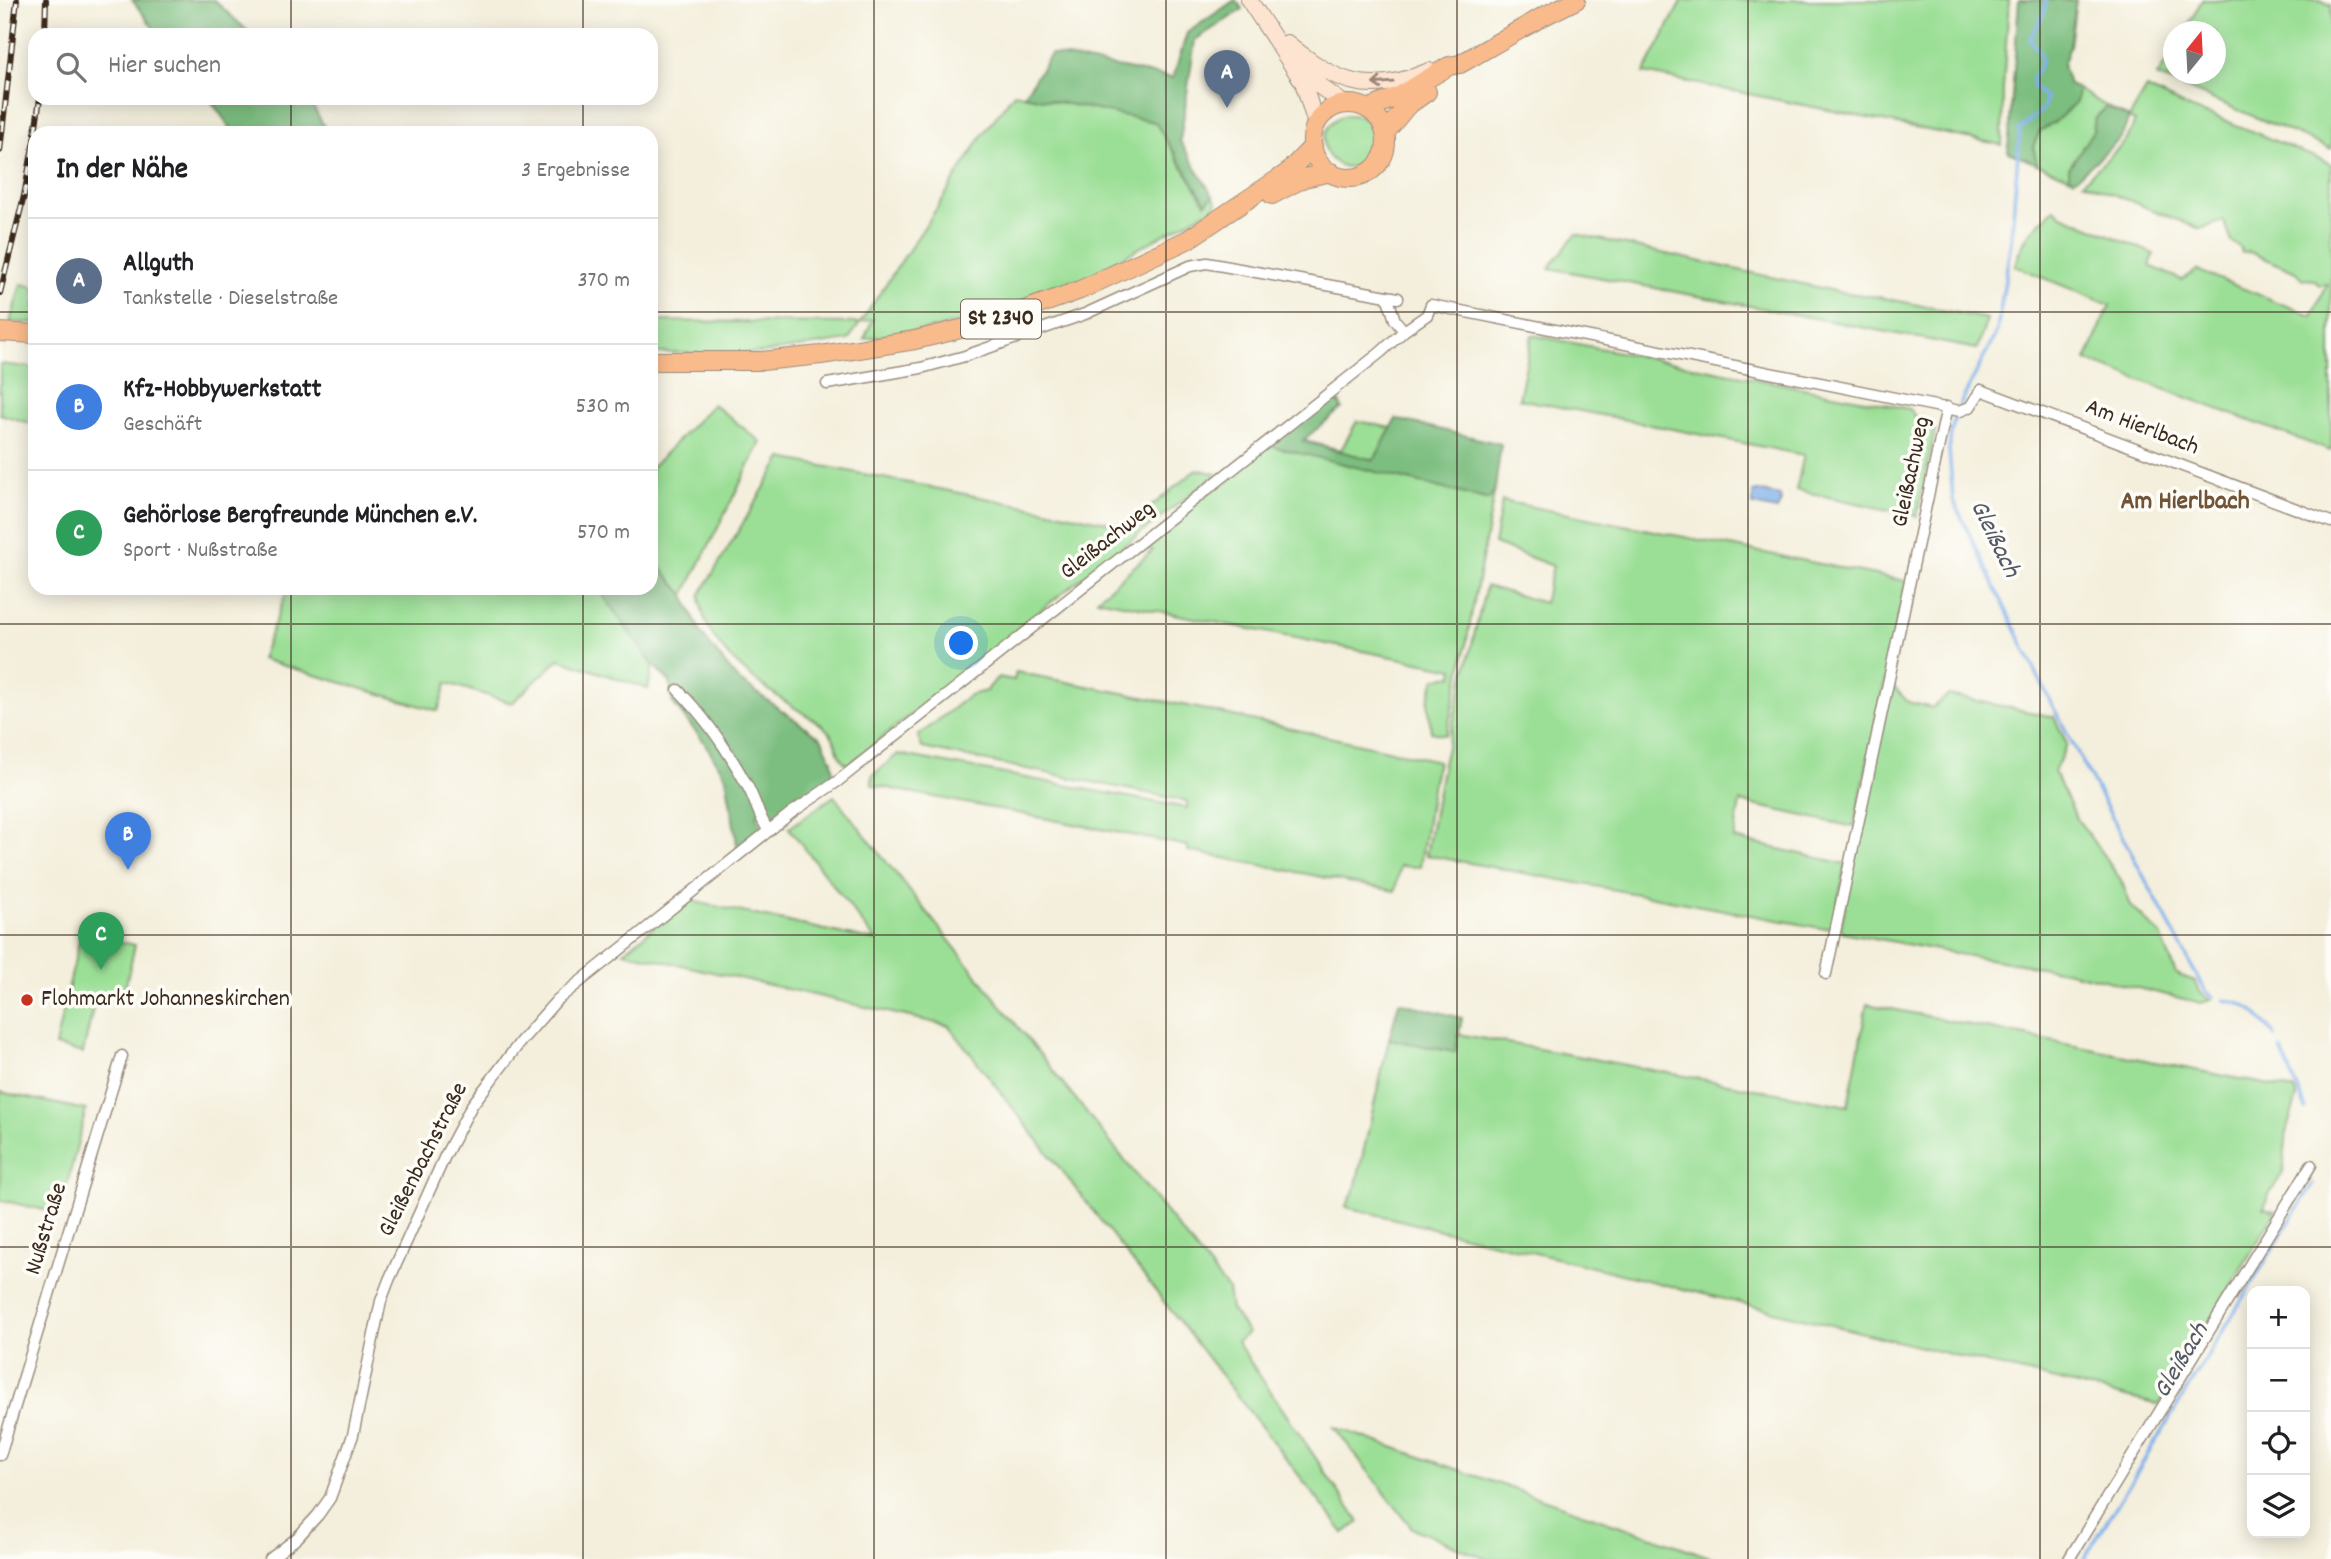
<!DOCTYPE html>
<html lang="de">
<meta charset="utf-8">
<style>
:root{--surface:#fff;--page:#f6f6f6;--text:#202124;--muted:#757577;--line:#e0e0e0;--accent:#db2777}
body{margin:0;font-family:Dekko,sans-serif;background:var(--page);color:var(--text)}
.controls{position:absolute;right:21px;bottom:21px;display:grid;overflow:hidden;border-radius:14px;box-shadow:0 4px 18px #0003}
.controls button{width:63px;height:63px;display:grid;place-items:center;padding:0;border:0;border-bottom:2px solid var(--line);background:var(--surface);color:var(--text);font:35px sans-serif}
.compass{position:absolute;left:2163px;top:21px;width:63px;height:63px;border-radius:50%;background:var(--surface);box-shadow:0 4px 18px #0003;rotate:18deg}
.you{position:absolute;left:962px;top:644px;width:24px;height:24px;margin:-18px;border:5px solid #fff;border-radius:50%;background:#1a73e8;box-shadow:0 0 0 10px #1a73e833}
.badge{display:grid;place-items:center;width:46px;height:46px;border-radius:50%;background:var(--accent);color:#fff;font-size:23px;font-weight:700}
.pin{position:absolute;translate:-50% -58px;filter:drop-shadow(0 2px 4px #0008)}
.pin::after{content:'';position:absolute;top:37px;width:24px;height:21px;background:inherit;clip-path:polygon(0 0,100% 0,50% 100%)}
.list{margin:0;padding:0;list-style:none}
h2{display:flex;justify-content:space-between;align-items:center;height:91px;margin:0;padding:0 28px;font-size:30px}
h2 small{font-size:23px;font-weight:400;color:var(--muted)}
.list li{display:grid;grid-template-columns:46px 1fr auto;gap:21px;align-items:center;box-sizing:border-box;height:126px;padding:0 28px;border-top:2px solid var(--line)}
.list b{display:block;font-size:26px;white-space:nowrap}
.list p{margin:0;font-size:23px;white-space:nowrap;color:var(--muted)}
.list em{font-size:23px;font-style:normal;color:var(--muted)}
.icon{flex:none;width:38px;height:38px;fill:none;stroke:currentColor;stroke-width:2;stroke-linecap:round;stroke-linejoin:round}
.map{position:relative;flex:none;width:2331px;height:1559px;overflow:hidden}
.search{position:absolute;background:var(--surface);box-shadow:0 4px 18px #0003;left:28px;top:28px;width:630px;height:77px;display:flex;align-items:center;gap:18px;box-sizing:border-box;padding:0 24px;border-radius:21px;color:var(--muted);font-size:26px}
.panel{position:absolute;background:var(--surface);box-shadow:0 4px 18px #0003;left:28px;top:126px;width:630px;height:469px;border-radius:21px}
.map>svg:first-child{display:block}
</style>
<div class="map">
<svg width="2331" height="1559" viewBox="0 0 2331 1559">
<rect width="100%" height="100%" fill="#fdfcf7"/>
<filter id="ink" filterUnits="userSpaceOnUse"><feTurbulence type="fractalNoise" baseFrequency=".0143" numOctaves="2"/><feDisplacementMap in="SourceGraphic" scale="14" xChannelSelector="R" yChannelSelector="G"/><feConvolveMatrix kernelMatrix="1 2 1 2 8 2 1 2 1" color-interpolation-filters="sRGB"/></filter>
<filter id="wash" filterUnits="userSpaceOnUse"><feTurbulence type="fractalNoise" baseFrequency=".00686" numOctaves="4" result="noise"/><feDisplacementMap in="SourceGraphic" scale="28" xChannelSelector="R" yChannelSelector="G"/><feGaussianBlur stdDeviation="1.57" result="paint"/><feColorMatrix in="noise" values="0 0 0 0 0 0 0 0 0 0 0 0 0 0 0 0 0 1.4 0 .05"/><feComposite in="paint" operator="in"/></filter>
<g filter="url(#wash)">
<rect width="100%" height="100%" fill="#f4efdc"/>
<path fill="#9bdf96" stroke="#6b845a" stroke-width="2" d="M 1682,0 L 2009,0 L 2003,88 L 2002,145 L 1644,73 Z
M 2202,0 L 2320,0 L 2331,5 L 2331,149 L 2157,76 L 2173,53 L 2174,74 L 2216,74 L 2216,32 L 2185,31 Z
M 2147,88 C 2159,94 2202,115 2212,115 L 2331,164 L 2331,451 L 2086,360 L 2110,305 L 2015,266 C 2022,237 2033,228 2054,209 L 2062,215 L 2154,254 L 2150,266 L 2182,280 L 2197,270 L 2312,316 L 2327,284 L 2319,285 L 2315,280 L 2303,279 L 2298,273 L 2250,252 L 2242,253 L 2240,247 L 2232,242 L 2224,221 L 2200,229 L 2083,182 L 2127,140 L 2135,121 L 2129,118 Z
M 2078,89 L 2107,107 L 2095,118 L 2093,131 L 2069,168 L 2069,177 L 2037,164 L 2033,146 L 2040,131 L 2054,123 L 2076,102 Z
M 1014,93 L 1155,122 L 1205,203 L 1213,196 L 1217,203 L 1209,210 L 1121,258 L 1107,269 L 1079,283 L 1007,309 L 938,328 L 864,339 L 873,319 L 860,323 L 848,340 L 762,353 L 651,353 L 651,321 L 860,323 L 941,202 L 983,134 Z
M1324 141a26 26 0 1 1 52 0a26 26 0 1 1-52 0Z
M 1576,234 L 1839,292 L 1879,297 L 1987,319 L 1977,349 L 1549,268 Z
M 21,284 L 35,287 L 35,326 L 35,323 L 10,322 Z
M 1532,335 L 1910,409 L 1921,425 L 1935,430 L 1917,516 L 1796,490 L 1804,455 L 1519,399 Z
M 0,364 L 35,368 L 35,425 L 0,414 Z
M 1334,395 L 1341,405 L 1302,440 L 1341,450 L 1357,421 L 1391,428 L 1376,459 L 1495,489 L 1463,661 L 1446,735 L 1431,732 L 1428,701 L 1435,679 L 1453,676 L 1454,669 L 1097,599 L 1153,550 L 1139,547 Z
M 713,404 L 761,442 L 684,595 L 651,556 L 651,468 Z
M 782,458 L 1127,526 L 1197,469 L 1217,474 L 1065,591 L 848,765 C 835,758 839,743 830,733 C 821,722 806,715 795,708 C 757,683 701,645 700,595 Z
M 1502,501 L 1906,581 L 1854,827 L 1740,802 L 1734,839 L 1846,864 L 1835,914 L 1830,927 L 1821,928 L 1426,855 L 1443,764 L 1486,586 L 1544,603 L 1553,566 L 1494,544 Z
M 288,588 L 598,588 L 653,665 L 648,689 L 559,659 L 512,703 L 447,683 L 438,711 L 261,659 Z
M 1016,672 L 1188,706 L 1438,761 L 1433,781 L 1420,867 L 1400,866 L 1395,891 L 1188,851 L 1188,846 L 872,785 L 872,776 L 898,754 L 1187,808 L 1187,801 L 922,748 L 918,736 L 970,695 L 986,691 L 998,677 L 1014,680 Z
M 1890,683 L 1908,702 L 1932,708 L 1949,695 L 2054,717 L 2067,744 L 2054,772 L 2076,817 L 2121,880 L 2131,906 L 2161,935 L 2176,974 L 2195,981 L 2200,992 L 2211,1000 L 2201,1003 L 2065,971 L 1963,955 L 1843,932 L 1841,927 Z
M 834,796 L 1228,1290 L 1231,1309 L 1248,1333 L 1237,1342 L 1359,1522 L 1344,1533 L 949,1026 L 624,952 L 687,900 L 876,941 L 789,828 Z
M 81,933 L 135,945 L 122,1001 L 96,996 L 83,1053 L 55,1046 Z
M 1867,1004 L 2294,1090 L 2297,1097 L 2287,1129 L 2283,1173 L 2268,1196 L 2264,1208 L 2276,1211 L 2159,1405 L 1346,1207 L 1355,1189 L 1389,1039 L 1454,1052 L 1458,1034 L 1848,1106 Z
M 0,1092 L 86,1110 L 63,1201 L 56,1200 L 53,1212 L 0,1200 Z
M 1334,1427 L 1693,1551 L 1715,1559 L 1486,1559 L 1412,1528 Z"/>
<path fill="#7cbe7f" stroke="#5c744e" stroke-width="2" d="M 132,0 L 214,0 L 252,35 L 159,35 Z
M 1235,0 L 1243,9 L 1195,40 L 1180,141 L 1213,196 L 1206,203 L 1155,122 L 1024,95 L 1051,54 L 1173,78 L 1187,33 Z
M 2019,0 L 2076,0 L 2070,46 L 2063,65 L 2069,85 L 2078,89 L 2076,102 L 2054,123 L 2040,131 L 2033,146 L 2037,164 L 2008,152 Z
M 209,98 L 308,98 L 328,133 L 234,133 Z
M 2107,107 L 2129,118 L 2121,138 L 2079,176 L 2074,179 L 2069,177 L 2069,168 L 2093,131 L 2095,118 Z
M 1333,397 L 1342,408 L 1302,441 L 1374,460 L 1396,419 L 1501,444 L 1495,489 L 1489,500 L 1271,446 Z
M 651,556 L 684,595 L 701,633 L 737,679 L 821,738 L 832,761 L 833,772 L 822,788 L 779,818 L 765,809 L 757,815 L 763,830 L 738,850 L 726,777 L 704,742 L 672,702 L 670,682 L 653,665 L 598,588 L 651,588 Z
M 1399,1002 L 1462,1018 L 1455,1052 L 1389,1039 Z"/>
<path fill="#80b0eb" stroke="#5e6d84" stroke-width="2" d="M 1757,491 L 1780,496 L 1781,502 L 1777,510 L 1753,505 L 1753,492 Z"/>
<g fill="none" stroke-linecap="round" stroke-linejoin="round">
<path stroke="#80b0eb" stroke-width="3.5" d="M 1959,407 L 1997,331 L 2011,241 L 2020,129 L 2044,108 L 2046,99 L 2034,87 L 2032,79 C 2046,60 2044,57 2030,40 C 2035,26 2048,14 2045,0
M 1956,414 L 1951,433 L 1949,450 L 1953,500 L 2051,703 L 2199,980 L 2205,990 L 2213,997
M 2224,1000 C 2252,1004 2259,1015 2275,1036
M 2281,1049 L 2306,1109
M 2084,1559 L 2313,1183"/>
</g>
</g>
<g filter="url(#ink)">
<g fill="none" stroke-linecap="round" stroke-linejoin="round">
<g stroke="#988c7d" stroke-width="13">
<path id="street" d="M 1387,296 L 1395,320 L 1404,331
M 827,384 L 921,368 L 965,356 L 1085,314 L 1190,266 L 1207,263 L 1398,298
M 678,690 C 706,718 729,752 748,787 C 756,802 759,818 769,831
M 1826,974 L 1947,407
M 0,1455 L 122,1056
M 270,1559 L 297,1538 L 318,1515 L 330,1498 L 353,1435 L 381,1301 L 389,1280 L 445,1156 L 472,1105 L 521,1041 L 557,1000 L 791,813 L 838,781 L 1381,352 L 1404,331 L 1427,315 L 1431,305 L 1960,411 L 1970,407 L 1981,390 L 2331,522
M 2069,1559 L 2311,1165"/>
</g>
<g stroke="#988c7d" stroke-width="18">
<path id="secondary" d="M 1249,0 L 1303,82 L 1316,124
M 1287,43 C 1336,83 1368,97 1429,71
M 1302,66 L 1321,87 L 1344,104"/>
</g>
<g stroke="#988c7d" stroke-width="20">
<path id="primary" d="M1312 141a37 37 0 1 1 74 0a37 37 0 1 1-74 0Z
M 1368,109 L 1399,96 L 1449,66 L 1460,64 L 1542,17 L 1576,0
M 1385,133 L 1407,106 L 1427,92
M 1272,195 L 1304,178 L 1331,172
M 0,332 L 35,334
M 651,361 L 762,361 L 821,355 L 915,340 L 994,321 L 1080,290 L 1187,240 L 1287,173 L 1313,146"/>
</g>
<use href="#street" stroke="#fff" stroke-width="10"/>
<use href="#secondary" stroke="#fde4d1" stroke-width="16"/>
<use href="#primary" stroke="#fabb8c" stroke-width="18"/>
<g stroke="#3b2a1e" stroke-width="6">
<path id="rail" d="M 45,35 L 46,0
M 35,133 L 40,98
M 0,151 L 17,0
M 0,293 L 24,196 L 35,135"/>
</g>
<use href="#rail" stroke="#fdfcf7" stroke-width="3.5" stroke-dasharray="10" stroke-linecap="butt"/>
</g>
<defs><path id="oneway-shaft" d="M-6 0H5M1.5-3L5.5 0L1.5 3" fill="none" stroke-width="1.6" stroke-linecap="round" stroke-linejoin="round" transform="scale(1.75)"/></defs>
<use stroke="#9c8778" href="#oneway-shaft" transform="translate(1383 83) rotate(175)"/>
</g>
<path fill="none" stroke="#3b2a1e" stroke-width="2" stroke-opacity="0.55" d="M 291,0 L 291,35M 583,0 L 583,35M 874,0 L 874,1559M 1166,0 L 1166,1559M 1457,0 L 1457,1559M 1748,0 L 1748,1559M 2040,0 L 2040,1559M 291,98 L 291,133M 583,98 L 583,133M 0,312 L 35,312M 651,312 L 2331,312M 291,588 L 291,1559M 583,588 L 583,1559M 0,624 L 2331,624M 0,935 L 2331,935M 0,1247 L 2331,1247"/>
<circle fill="#c8321e" stroke="#fdfcf7" stroke-width="2.5" cx="27" cy="1000" r="7"/>
<g text-anchor="middle" dominant-baseline="central" stroke-width="7" stroke-linejoin="round" paint-order="stroke">
<rect fill="#fdfcf7" stroke="#75695f" stroke-width="2" x="961" y="299.5" width="80" height="39" rx="5"/>
<g font-size="23" font-weight="bold" fill="#3b2a1e">
<text x="1001" y="319">St 2340</text>
</g>
<g font-size="24" fill="#3b2a1e" stroke="#fdfcf7">
<text transform="translate(2142 428) rotate(21)">Am Hierlbach</text>
<text transform="translate(1912 472) rotate(-78)">Gleißachweg</text>
<text transform="translate(1108 541) rotate(-38)">Gleißachweg</text>
<text transform="translate(424 1160) rotate(-63)">Gleißenbachstraße</text>
<text transform="translate(47 1229) rotate(-73)">Nußstraße</text>
</g>
<g font-size="24" fill="#3b2a1e" stroke="#fdfcf7" text-anchor="start">
<text x="41" y="1000">Flohmarkt Johanneskirchen</text>
</g>
<g font-size="26" font-weight="bold" fill="#715437" stroke="#fdfcf7">
<text x="2185" y="502">Am Hierlbach</text>
</g>
<g font-size="26" font-style="italic" fill="#535966" stroke="#fdfcf7">
<text transform="translate(1994 539) rotate(64)">Gleißach</text>
<text transform="translate(2182 1361) rotate(-59)">Gleißach</text>
</g>
</g>
</svg>
<div class="controls">
<button>+</button>
<button>−</button>
<button><svg class="icon" aria-label="locate" viewBox="0 0 24 24"><circle cx="12" cy="12" r="6"/><path d="M12 2v4M12 18v4M2 12h4M18 12h4"/></svg></button>
<button><svg class="icon" aria-label="layers" viewBox="0 0 24 24"><path d="M12 4l9 5-9 5-9-5zM3 14l9 5 9-5"/></svg></button>
</div>
<svg class="compass" viewBox="-18 -18 36 36"><path d="M0-13l5 13h-10z" fill="#e53935"/><path d="M0 13l5-13h-10z" fill="#757577"/></svg>
<div class="you"></div>
<div class="pin badge" style="left:1227px;top:108px;background:#5c6f8a">A</div>
<div class="pin badge" style="left:128px;top:870px;background:#3f7fe0">B</div>
<div class="pin badge" style="left:101px;top:970px;background:#2e9e5b">C</div>
<div class="search"><svg class="icon" aria-label="search" viewBox="0 0 24 24"><circle cx="10" cy="10" r="6"/><path d="M15 15l6 6"/></svg>Hier suchen</div>
<section class="panel">
<h2>In der Nähe<small>3 Ergebnisse</small></h2>
<ul class="list">
<li><span class="badge" style="background:#5c6f8a">A</span><div><b>Allguth</b><p>Tankstelle · Dieselstraße</p></div><em>370 m</em></li>
<li><span class="badge" style="background:#3f7fe0">B</span><div><b>Kfz-Hobbywerkstatt</b><p>Geschäft</p></div><em>530 m</em></li>
<li><span class="badge" style="background:#2e9e5b">C</span><div><b>Gehörlose Bergfreunde München e.V.</b><p>Sport · Nußstraße</p></div><em>570 m</em></li>
</ul>
</section>
</div>
